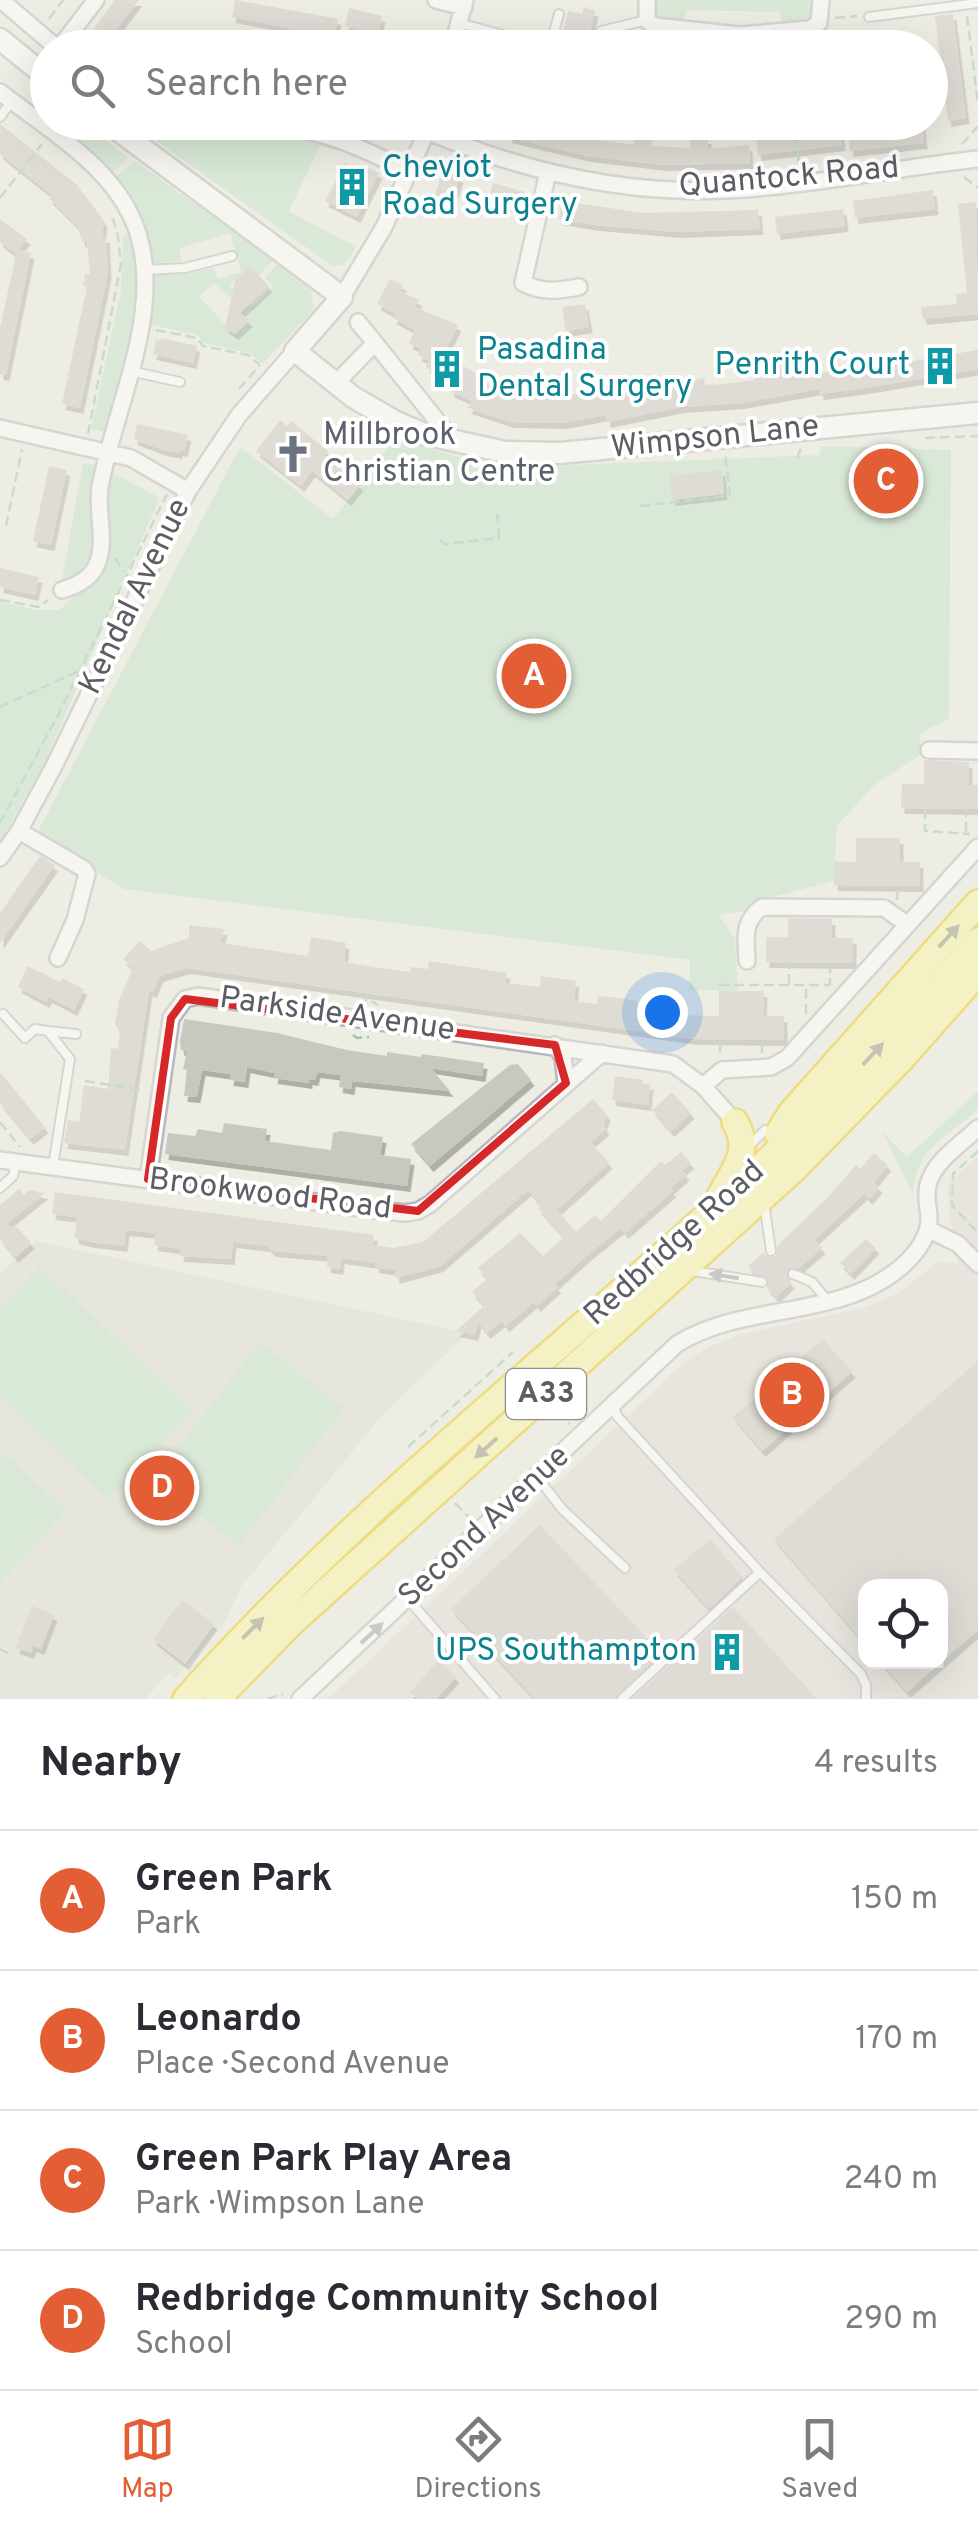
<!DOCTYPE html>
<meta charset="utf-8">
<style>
:root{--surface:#fff;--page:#f2f2f3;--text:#2b2b33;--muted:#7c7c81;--line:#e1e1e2;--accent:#e35e35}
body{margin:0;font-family:Overpass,sans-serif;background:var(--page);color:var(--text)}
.controls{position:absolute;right:30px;bottom:30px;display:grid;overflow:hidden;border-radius:20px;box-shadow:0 10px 40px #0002}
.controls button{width:90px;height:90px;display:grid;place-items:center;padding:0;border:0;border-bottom:2px solid var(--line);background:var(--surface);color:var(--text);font:50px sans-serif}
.you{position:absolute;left:662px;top:1012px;width:35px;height:35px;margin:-25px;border:8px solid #fff;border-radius:50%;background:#1a73e8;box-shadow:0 0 0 15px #1a73e833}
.badge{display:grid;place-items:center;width:65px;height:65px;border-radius:50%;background:var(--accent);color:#fff;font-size:32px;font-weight:700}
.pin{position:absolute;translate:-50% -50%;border:5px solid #fff;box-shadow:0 2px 10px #0006}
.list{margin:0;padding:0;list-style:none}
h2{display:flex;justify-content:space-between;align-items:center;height:130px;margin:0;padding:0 40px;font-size:42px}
h2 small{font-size:32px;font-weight:400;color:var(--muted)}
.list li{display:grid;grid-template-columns:65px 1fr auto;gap:30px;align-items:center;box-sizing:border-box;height:140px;padding:0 40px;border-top:2px solid var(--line)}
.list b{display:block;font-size:38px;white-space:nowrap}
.list p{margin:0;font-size:32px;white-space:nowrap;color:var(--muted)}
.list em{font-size:32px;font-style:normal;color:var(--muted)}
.icon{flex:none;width:55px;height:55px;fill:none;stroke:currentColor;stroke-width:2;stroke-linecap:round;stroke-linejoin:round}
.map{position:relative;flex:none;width:978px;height:1699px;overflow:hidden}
.search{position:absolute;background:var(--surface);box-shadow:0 10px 40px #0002;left:30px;right:30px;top:30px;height:110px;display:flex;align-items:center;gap:25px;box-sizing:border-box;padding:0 35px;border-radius:55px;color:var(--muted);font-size:38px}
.sheet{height:690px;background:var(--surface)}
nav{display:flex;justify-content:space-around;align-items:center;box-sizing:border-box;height:140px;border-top:2px solid var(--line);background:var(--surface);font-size:28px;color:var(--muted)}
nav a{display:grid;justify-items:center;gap:5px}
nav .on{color:var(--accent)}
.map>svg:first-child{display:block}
</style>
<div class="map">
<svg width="978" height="1699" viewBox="0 0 978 1699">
<defs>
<filter id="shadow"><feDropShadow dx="3.5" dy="6" stdDeviation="0" flood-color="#0004"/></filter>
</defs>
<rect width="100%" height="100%" fill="#eeede4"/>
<path fill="#dddcd6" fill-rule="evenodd" d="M 978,1156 L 978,1699 L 328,1699 L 686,1361 L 707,1348 L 738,1335 L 867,1307 L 900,1292 L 937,1262 L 958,1263 L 949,1214 L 948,1184 ZM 866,1586 L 940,1586 L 940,1662 L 866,1662 Z"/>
<path fill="#deddd2" d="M 36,1241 L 467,1333 L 380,1418 L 241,1587 L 225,1622 L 175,1678 L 169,1673 L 145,1699 L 0,1699 L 0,1273 Z"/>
<path fill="#c1e5c7" d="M 651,0 L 815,0 L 816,15 L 809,22 L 783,27 L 780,12 L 687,10 L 683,22 L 654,18 Z
M 50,123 L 83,123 L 129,158 L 111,174 Z
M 131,123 L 144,123 L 183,133 L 274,130 L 337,145 L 334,150 L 320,146 L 289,211 L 356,247 C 349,259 346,268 331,265 Z
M 135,161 L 274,260 L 259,275 L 250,266 L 229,285 L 235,292 L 229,298 L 214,283 L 199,296 L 234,334 L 248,321 L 235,306 L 242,299 L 251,307 L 273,287 L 265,278 L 278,263 L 311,290 L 314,310 L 262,364 L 250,353 L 203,343 L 198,335 L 147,324 L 153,275 L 187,274 L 214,268 L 218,279 L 241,272 L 230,233 L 180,248 L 181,261 L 149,264 C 144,230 134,206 115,177 Z
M 133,234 L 138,300 L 109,432 L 91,429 L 121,290 L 123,237 Z
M 395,438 L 475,462 L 521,467 L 820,455 L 821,446 L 951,450 L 949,718 L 920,734 L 920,755 L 873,786 L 837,826 L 834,881 L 772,897 L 744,911 L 719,915 L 735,939 L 738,991 L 689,990 L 690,960 L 124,889 L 35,837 L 240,447 L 333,519 Z
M 83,463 L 101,466 C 99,500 107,578 62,580 Z
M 113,473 L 155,495 L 159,500 L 42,768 L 0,842 L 0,602 L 36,610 L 59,610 L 97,576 L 106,498 Z
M 978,1091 L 978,1109 C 946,1140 917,1144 913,1194 L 882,1131 L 907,1157 Z
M 39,1266 L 193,1410 L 109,1500 L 0,1398 L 0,1308 Z
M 259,1342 L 344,1408 L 239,1546 L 153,1481 Z
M 0,1450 L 66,1511 L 0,1583 Z"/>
<path fill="#c9c8c0" filter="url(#shadow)" d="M 115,0 L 139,0 L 102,48 L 88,37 Z
M 235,0 L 338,19 L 334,37 L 232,17 Z
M 584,7 L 595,11 L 586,48 L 559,48 L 568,11 L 582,14 Z
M 349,8 L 382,16 L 378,34 L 345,26 Z
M 953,14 L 966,118 L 948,121 L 935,16 Z
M 512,122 L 526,122 L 593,139 L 634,145 L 635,139 L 652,140 L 651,146 L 690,148 L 690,138 L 708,138 L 708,149 L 749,145 L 750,163 L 664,165 L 587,156 L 508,137 Z
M 0,124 L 77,185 L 104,221 L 102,237 L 106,237 L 108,273 L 80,408 L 62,404 L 87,287 L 83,286 L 85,274 L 90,274 L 87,241 L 83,243 L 77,226 L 49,198 L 52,195 L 0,154 Z
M 922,124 L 924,143 L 850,151 L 848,133 Z
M 840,127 L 842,145 L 758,155 L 756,136 Z
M 345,163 L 360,171 L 363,165 L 379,173 L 357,217 L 325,201 Z
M 443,170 L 460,177 L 449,211 L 432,204 Z
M 493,183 L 525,192 L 520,210 L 488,200 Z
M 933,190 L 935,209 L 855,218 L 853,201 Z
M 562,201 L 643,213 L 758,210 L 760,229 L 677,232 L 596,225 L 559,219 Z
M 976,202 L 978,314 L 923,319 L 921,307 L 957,304 L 956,294 L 967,293 L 958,204 Z
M 843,209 L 845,226 L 777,234 L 775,217 Z
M 0,219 L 27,239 L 18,250 L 31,253 L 6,375 L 0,374 L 0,328 L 16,254 L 0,242 Z
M 250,266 L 269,286 L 240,313 L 249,321 L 235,334 L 225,327 L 235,280 Z
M 390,279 L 403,285 L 400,291 L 419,300 L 415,307 L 458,325 L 443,355 L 476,373 L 474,378 L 509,394 L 509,391 L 561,396 L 625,386 L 630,396 L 678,388 L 677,383 L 704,378 L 705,385 L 725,384 L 754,380 L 751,364 L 781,358 L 781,362 L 807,358 L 809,375 L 858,366 L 857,361 L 899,355 L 900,363 L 978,350 L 978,369 L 866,388 L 820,394 L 819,389 L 741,403 L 681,407 L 607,422 L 606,415 L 563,423 L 510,422 L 468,408 L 472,401 L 450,391 L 453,383 L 426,367 L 429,361 L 418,355 L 421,349 L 409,343 L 415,330 L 393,318 L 395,314 L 377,304 Z
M 585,304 L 589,327 L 566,331 L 562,307 Z
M 161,338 L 197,346 L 193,363 L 153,354 L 156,340 L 160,341 Z
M 280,420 L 287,426 L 291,421 L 328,451 L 324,456 L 360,485 L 348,500 L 312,471 L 301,486 L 256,451 Z
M 137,424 L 188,435 L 184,451 L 179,450 L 179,453 L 163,450 L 134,439 Z
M 49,466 L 67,470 L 51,545 L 33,541 Z
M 722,470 L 724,494 L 672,500 L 670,476 Z
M 0,568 L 39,577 L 35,595 L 0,587 Z
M 924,760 L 969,762 L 969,785 L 978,785 L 978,809 L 901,808 L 902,784 L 924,784 Z
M 856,838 L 900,838 L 900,862 L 920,862 L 920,886 L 834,885 L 834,861 L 856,862 Z
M 40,856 L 55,865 L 0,943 L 0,913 Z
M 788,918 L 832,919 L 832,938 L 853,938 L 853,963 L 766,962 L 766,937 L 788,937 Z
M 189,925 L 224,929 L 221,942 L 227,944 L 308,956 L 311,937 L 346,943 L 344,962 L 374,967 L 410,972 L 411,967 L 428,969 L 429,961 L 507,973 L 505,983 L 540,987 L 541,976 L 576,981 L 574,1001 L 597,1004 L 598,996 L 612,997 L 638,1001 L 638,1004 L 679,1007 L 678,1015 L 719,1016 L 719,991 L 764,991 L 763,1016 L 784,1016 L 784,1040 L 694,1039 L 187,968 L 160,976 L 153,992 L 149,990 L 125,1150 L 64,1143 L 68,1120 L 79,1122 L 84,1085 L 108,1089 L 111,1048 L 118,1049 L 120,1032 L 115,1024 L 119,1000 L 133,968 L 123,959 L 140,941 L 151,951 L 189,938 Z
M 28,966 L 60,982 L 62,978 L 84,989 L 74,1010 L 49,997 L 46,1002 L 18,987 Z
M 184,1019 L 277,1033 L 347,1050 L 387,1056 L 387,1052 L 421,1057 L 422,1054 L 484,1063 L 482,1076 L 431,1068 L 450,1091 L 352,1081 L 351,1089 L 339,1087 L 341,1075 L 317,1072 L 315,1080 L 309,1079 L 309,1083 L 274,1078 L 275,1073 L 247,1067 L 245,1082 L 230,1080 L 231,1074 L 202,1070 L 197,1097 L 184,1096 L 187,1070 L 183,1069 L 187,1051 L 181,1050 L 180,1042 Z
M 518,1064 L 531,1080 L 430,1166 L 411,1144 L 510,1065 Z
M 0,1072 L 45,1127 L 30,1139 L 0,1103 Z
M 615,1076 L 643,1080 L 643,1084 L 650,1084 L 648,1105 L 612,1100 Z
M 672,1092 L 691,1113 L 671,1131 L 652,1110 Z
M 593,1099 L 607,1115 L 603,1125 L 606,1129 L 591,1142 L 609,1163 L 557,1210 L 576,1232 L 595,1215 L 601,1221 L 661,1161 L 665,1165 L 681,1152 L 691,1163 L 682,1170 L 686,1175 L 670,1189 L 673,1191 L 625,1233 L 621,1228 L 591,1252 L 555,1284 L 558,1287 L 537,1306 L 534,1302 L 506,1326 L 502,1321 L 487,1333 L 478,1322 L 475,1335 L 456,1331 L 484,1306 L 472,1292 L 487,1279 L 478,1268 L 520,1233 L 543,1256 L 564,1237 L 538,1208 L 541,1205 L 528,1190 L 440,1266 L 396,1278 L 395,1270 L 375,1267 L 376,1263 L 341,1258 L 340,1269 L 327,1267 L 328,1256 L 273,1251 L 267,1246 L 233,1242 L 231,1259 L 180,1256 L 181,1249 L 154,1245 L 156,1233 L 126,1230 L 124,1246 L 91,1242 L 75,1238 L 77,1217 L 52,1214 L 55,1192 L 374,1235 L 373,1245 L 393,1248 L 423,1242 Z
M 224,1123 L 267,1129 L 265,1141 L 331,1150 L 333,1133 L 340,1131 L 383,1137 L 380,1155 L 411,1159 L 407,1186 L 165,1154 L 168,1133 L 195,1136 L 198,1129 L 222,1133 Z
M 874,1153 L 888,1165 L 874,1182 L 879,1187 L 869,1199 L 864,1194 L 814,1240 L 822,1248 L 799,1268 L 788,1269 L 786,1276 L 791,1283 L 776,1297 L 767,1288 L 767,1277 L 754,1273 L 748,1266 L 763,1253 L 769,1258 L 776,1256 L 778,1245 L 829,1196 L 856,1165 L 860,1169 Z
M 19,1189 L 24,1195 L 29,1190 L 45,1193 L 5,1225 L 18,1228 L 31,1243 L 15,1257 L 0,1239 L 0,1205 Z
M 866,1239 L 876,1248 L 851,1274 L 840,1263 Z
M 823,1339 L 852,1372 L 762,1451 L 733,1417 Z
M 978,1361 L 978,1630 L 907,1692 L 880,1662 L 940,1662 L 940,1586 L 866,1586 L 866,1645 L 774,1539 Z
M 540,1525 L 661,1653 L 615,1699 L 535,1699 L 451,1609 Z
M 710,1539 L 743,1577 L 709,1609 L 674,1570 Z
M 182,1600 L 214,1624 L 185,1664 L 153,1639 Z
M 32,1606 L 54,1615 L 41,1649 L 33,1646 L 31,1653 L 16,1648 Z
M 733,1607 L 817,1699 L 633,1699 Z
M 439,1660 L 456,1677 L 436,1699 L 418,1699 L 410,1692 Z"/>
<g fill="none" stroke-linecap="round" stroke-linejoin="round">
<g stroke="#b7b8be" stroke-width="12">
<path id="service" d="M 869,17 L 978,3
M 459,23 L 550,48
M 550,46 L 559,14
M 596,48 L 601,31 L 647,20
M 0,117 L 12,101
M 144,270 L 185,268 L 232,256
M 130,371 L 180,382
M 3,1014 L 25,1038 L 35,1029 L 48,1031 L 70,1059 L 53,1166
M 48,1031 L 76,1034
M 749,1146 L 765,1130
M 0,1188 L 13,1176 L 16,1164
M 764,1202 L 771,1251
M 693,1271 L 762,1282
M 793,1274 L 812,1282 L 827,1300
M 613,1404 L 617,1416 L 760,1572 L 861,1674 L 866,1685 L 866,1699
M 538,1478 L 562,1509 L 625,1568
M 408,1599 L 495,1699
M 622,1699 L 760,1572"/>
</g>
<g stroke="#b7b8be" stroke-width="20">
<path id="minor" d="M 1,0 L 57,48
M 436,0 L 464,7
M 647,0 L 647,20 L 654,26 L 740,35 L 810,29 L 819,23 L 821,0
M 59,48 L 96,0
M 452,48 L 465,0
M 0,92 C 46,128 107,163 132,218 C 170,300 115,404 100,487 C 96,511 107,541 97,564 C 91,579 76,586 62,590
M 163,122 C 193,131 225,124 256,124 C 314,125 360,147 411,172
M 429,132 C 523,171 624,195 727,190 C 811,186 894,168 978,159
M 548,172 L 523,283 C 543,293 557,291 579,287
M 342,297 L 384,227 L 431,122
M 358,322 L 375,343
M 336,383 L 375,343 L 453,441
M 0,428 L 131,458 L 188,491
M 929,750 L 978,751
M 19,831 L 84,869 L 87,874 L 75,920 L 58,958
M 0,858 L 19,831 L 54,766 L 188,491 L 239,415 L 295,351
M 747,961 C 746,938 742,922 762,907 L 884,908 L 908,925
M 555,1045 L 563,1057 L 566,1083
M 703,1086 L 722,1070 L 771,1067 L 787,1058 L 978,847
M 0,1160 L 376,1210 L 405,1213 L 418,1211 L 430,1204 L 602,1053
M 148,1179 L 171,1018 L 185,999 L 198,996 L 673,1064 L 703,1086 L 735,1122
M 928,1229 L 958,1244 L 978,1264
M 300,1699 L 677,1344 C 744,1302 838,1320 900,1268 C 915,1255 930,1237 929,1216 C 928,1205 925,1196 928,1185 C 934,1161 960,1145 978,1128"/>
</g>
<g stroke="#b7b8be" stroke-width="25">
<path id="tertiary" d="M 0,39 L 48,78
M 107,122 L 342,297 L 295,351 L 353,397 L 396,422 L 424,434 L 505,452 L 560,453 L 978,413"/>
</g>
<g stroke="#eac708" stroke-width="30">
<path id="trunk" d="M 778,1134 L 791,1113 L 978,903
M 720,1196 C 734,1170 752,1150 735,1122
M 186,1699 C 357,1507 563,1349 752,1175 C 832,1102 906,1022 978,941
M 217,1699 L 290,1624 L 794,1169 L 902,1058 L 978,972"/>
</g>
<path stroke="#9bc5ae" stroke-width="2.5" stroke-dasharray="10 5" stroke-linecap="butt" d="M 967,16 L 978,104
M 835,18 L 857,16
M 49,19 L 63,0
M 833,34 L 833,48
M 637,48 L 639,34
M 795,122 L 799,165
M 962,144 L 978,126
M 964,177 L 978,188
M 0,198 L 42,144
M 156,330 L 197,338 L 203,346 L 248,355 L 259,364
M 239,389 L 260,365
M 88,434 L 121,264 L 118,236 L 112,216
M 925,438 L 978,436
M 797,458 L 801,448
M 640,506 L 730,496 L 725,453
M 6,526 L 22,449
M 440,540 L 445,544 L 499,538 L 497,510
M 115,558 L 124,572
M 0,600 L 39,607 L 48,600
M 0,707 L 81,670
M 925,809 L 925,831 L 970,834
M 0,823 L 57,717 L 167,494
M 966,832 L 966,809
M 897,900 L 898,886
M 830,963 L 830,984
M 789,984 L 789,962
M 719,985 L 831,985
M 357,1002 L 369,1000 L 378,1005
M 806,1014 L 806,987
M 353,1035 L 357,1038 L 369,1037
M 720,1053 L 720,1040
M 762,1053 L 762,1040
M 85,1081 L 144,1090
M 0,1122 L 20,1147
M 978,1151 L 953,1174 L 952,1205 L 978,1233
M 558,1412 L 570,1424
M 408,1447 L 513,1352
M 455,1503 L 471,1519
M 0,1649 L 8,1653
M 267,1699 L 283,1694"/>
<use href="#service" stroke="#fff" stroke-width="8"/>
<use href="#minor" stroke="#fff" stroke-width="15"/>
<use href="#tertiary" stroke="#fff" stroke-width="20"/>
<use href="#trunk" stroke="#faf69e" stroke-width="25"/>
</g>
<defs><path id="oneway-solid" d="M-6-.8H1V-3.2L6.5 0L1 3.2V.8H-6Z" transform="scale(2.5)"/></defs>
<g fill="#939378">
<use href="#oneway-solid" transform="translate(949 936) rotate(-48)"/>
<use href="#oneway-solid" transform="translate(873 1054) rotate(-47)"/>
<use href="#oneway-solid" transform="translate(486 1448) rotate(138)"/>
<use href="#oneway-solid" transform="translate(253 1628) rotate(-45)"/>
</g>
<g fill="#9d9ea2">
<use href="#oneway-solid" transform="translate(724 1276) rotate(-171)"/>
<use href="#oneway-solid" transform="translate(372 1633) rotate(-43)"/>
</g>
<path d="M0 0H978V1699H0ZM 185,999 L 555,1045 L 566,1083 L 418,1211 L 148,1179 L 171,1018 Z" fill="#eeede4" fill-opacity=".55" fill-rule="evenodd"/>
<path fill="none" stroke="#d62828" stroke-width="8" stroke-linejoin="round" d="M 185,999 L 555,1045 L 566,1083 L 418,1211 L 148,1179 L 171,1018 Z"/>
<defs>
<g id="building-bare" transform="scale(3)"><path d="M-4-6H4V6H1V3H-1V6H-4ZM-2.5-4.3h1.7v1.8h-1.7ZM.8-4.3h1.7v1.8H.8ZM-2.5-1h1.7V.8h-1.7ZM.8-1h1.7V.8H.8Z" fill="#0f9aa8" stroke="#fff" stroke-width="2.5" paint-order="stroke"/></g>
<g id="church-bare" transform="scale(3)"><path d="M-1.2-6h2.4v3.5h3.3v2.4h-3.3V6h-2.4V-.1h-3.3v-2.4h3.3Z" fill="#6b7280" stroke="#fff" stroke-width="2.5" paint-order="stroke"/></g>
</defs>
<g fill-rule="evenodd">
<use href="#building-bare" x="352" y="187"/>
<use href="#building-bare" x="940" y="366"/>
<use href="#building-bare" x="447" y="369"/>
<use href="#church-bare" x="293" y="454"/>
<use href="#building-bare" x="727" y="1652"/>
</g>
<g text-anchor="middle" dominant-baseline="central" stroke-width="8" stroke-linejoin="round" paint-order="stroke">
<rect fill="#fff" stroke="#8d8e92" stroke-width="2.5" x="506" y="1369" width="80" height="50" rx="8"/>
<g font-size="30" font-weight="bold" fill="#5c5e64">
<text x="546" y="1394">A33</text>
</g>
<g font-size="32" fill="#0d838f" stroke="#fff" text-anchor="start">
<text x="382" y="169">Cheviot<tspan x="382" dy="37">Road Surgery</tspan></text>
<text x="477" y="351">Pasadina<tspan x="477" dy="37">Dental Surgery</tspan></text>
<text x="910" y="366" text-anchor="end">Penrith Court</text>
<text x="697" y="1652" text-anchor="end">UPS Southampton</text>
</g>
<g font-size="32" fill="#5c5e64" stroke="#fff">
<text transform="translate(789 178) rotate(-5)">Quantock Road</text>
<text transform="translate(715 438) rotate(-6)">Wimpson Lane</text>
<text transform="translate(136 597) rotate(-64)">Kendal Avenue</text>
<text transform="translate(337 1015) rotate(8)">Parkside Avenue</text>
<text transform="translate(270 1195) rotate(7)">Brookwood Road</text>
<text transform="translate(675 1244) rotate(-42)">Redbridge Road</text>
<text transform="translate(485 1527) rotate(-43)">Second Avenue</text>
</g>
<g font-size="32" fill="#5b616d" stroke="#fff" text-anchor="start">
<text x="323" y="436">Millbrook<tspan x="323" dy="37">Christian Centre</tspan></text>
</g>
</g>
</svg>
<div class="controls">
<button><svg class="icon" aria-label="locate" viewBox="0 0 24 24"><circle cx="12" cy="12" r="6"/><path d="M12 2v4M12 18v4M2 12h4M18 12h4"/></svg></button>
</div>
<div class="you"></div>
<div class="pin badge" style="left:534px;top:676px">A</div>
<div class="pin badge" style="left:792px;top:1395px">B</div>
<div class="pin badge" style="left:886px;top:481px">C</div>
<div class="pin badge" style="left:162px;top:1488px">D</div>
<div class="search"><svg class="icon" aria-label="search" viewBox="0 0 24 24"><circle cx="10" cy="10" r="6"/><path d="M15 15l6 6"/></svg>Search here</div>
</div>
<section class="sheet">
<h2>Nearby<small>4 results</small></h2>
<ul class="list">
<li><span class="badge">A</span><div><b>Green Park</b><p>Park</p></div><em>150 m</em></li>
<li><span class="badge">B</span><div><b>Leonardo</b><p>Place · Second Avenue</p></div><em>170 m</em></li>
<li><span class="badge">C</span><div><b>Green Park Play Area</b><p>Park · Wimpson Lane</p></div><em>240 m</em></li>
<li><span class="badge">D</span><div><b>Redbridge Community School</b><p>School</p></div><em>290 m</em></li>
</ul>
</section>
<nav>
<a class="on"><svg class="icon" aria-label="map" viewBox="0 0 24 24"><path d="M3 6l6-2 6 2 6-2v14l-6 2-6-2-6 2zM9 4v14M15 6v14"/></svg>Map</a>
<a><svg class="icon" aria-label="directions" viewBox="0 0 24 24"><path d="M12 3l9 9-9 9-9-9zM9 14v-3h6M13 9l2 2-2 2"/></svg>Directions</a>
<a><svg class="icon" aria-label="saved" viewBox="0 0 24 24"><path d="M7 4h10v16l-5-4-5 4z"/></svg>Saved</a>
</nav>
